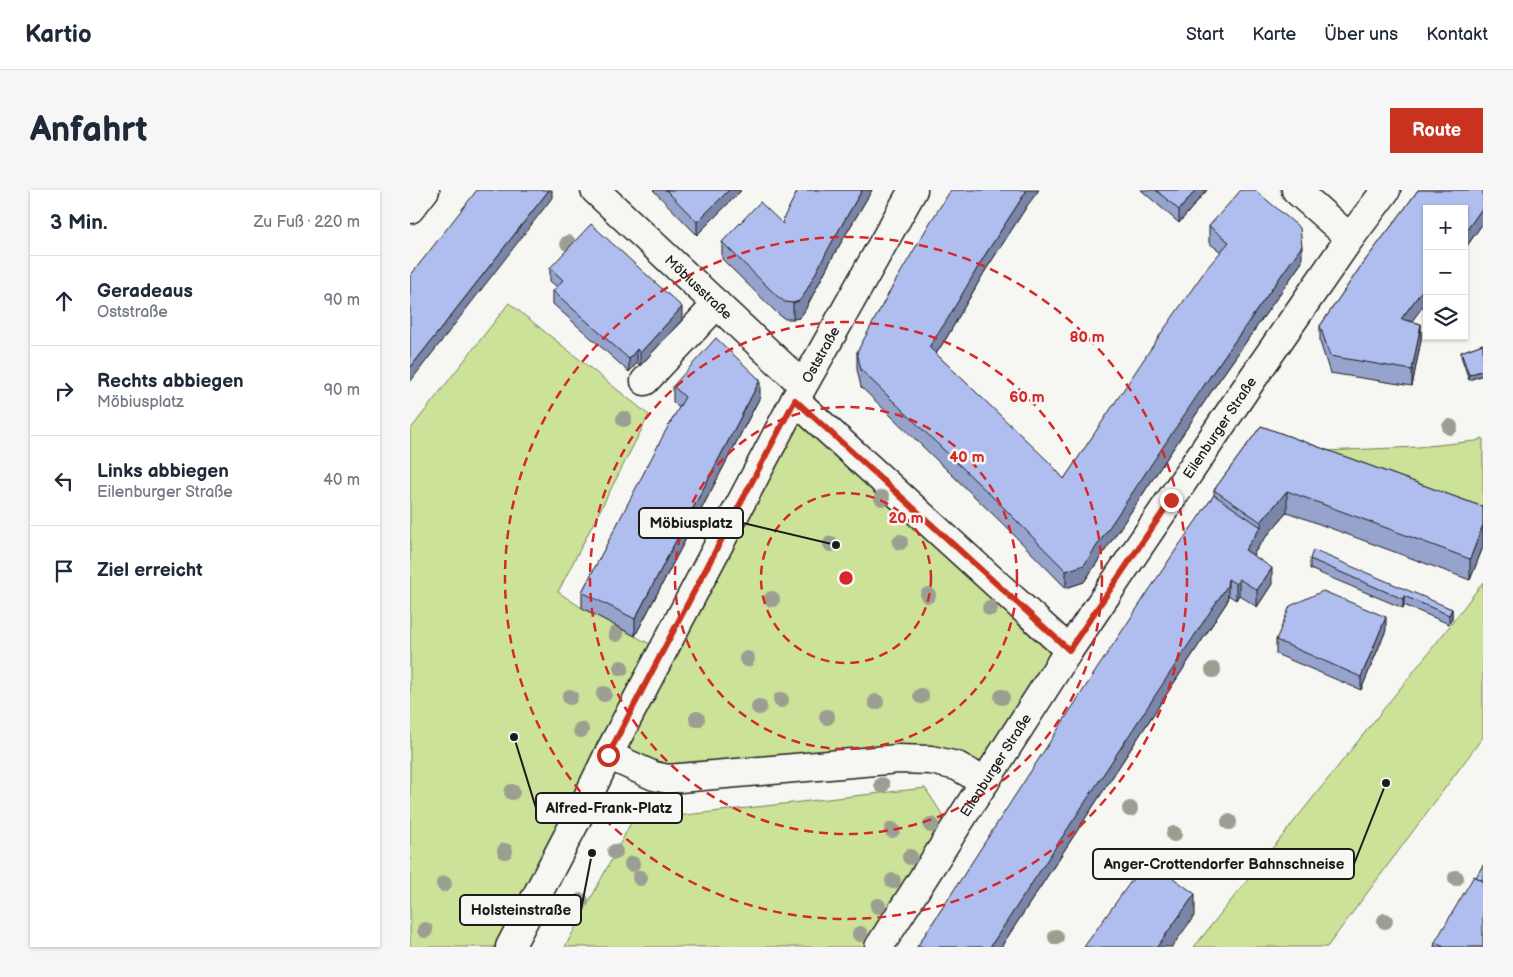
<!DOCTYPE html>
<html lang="de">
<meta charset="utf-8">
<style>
:root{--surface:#fff;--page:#f6f6f7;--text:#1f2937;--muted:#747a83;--line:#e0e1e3;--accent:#c8321e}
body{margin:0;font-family:"Balsamiq Sans",sans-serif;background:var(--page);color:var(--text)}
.controls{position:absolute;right:15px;top:15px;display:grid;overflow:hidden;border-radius:0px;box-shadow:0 1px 4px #0004}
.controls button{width:45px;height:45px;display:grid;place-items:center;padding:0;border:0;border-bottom:1px solid var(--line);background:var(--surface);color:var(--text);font:25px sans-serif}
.stop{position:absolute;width:15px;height:15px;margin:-11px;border:4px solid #c8321e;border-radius:50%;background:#fff}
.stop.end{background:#c8321e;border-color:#fff;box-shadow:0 1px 5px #0008}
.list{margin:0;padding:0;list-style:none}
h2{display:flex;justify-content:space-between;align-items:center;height:65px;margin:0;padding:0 20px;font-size:21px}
h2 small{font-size:16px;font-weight:400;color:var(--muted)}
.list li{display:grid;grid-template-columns:32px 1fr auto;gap:15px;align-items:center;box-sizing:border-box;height:90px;padding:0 20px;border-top:1px solid var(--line)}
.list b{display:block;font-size:19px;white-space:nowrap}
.list p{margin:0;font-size:16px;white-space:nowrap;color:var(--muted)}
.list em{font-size:16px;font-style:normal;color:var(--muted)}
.icon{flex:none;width:28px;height:28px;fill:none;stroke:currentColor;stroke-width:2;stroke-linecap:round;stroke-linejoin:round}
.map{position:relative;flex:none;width:1073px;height:757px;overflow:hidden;border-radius:0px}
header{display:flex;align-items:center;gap:30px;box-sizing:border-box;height:70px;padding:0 25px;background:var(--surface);border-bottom:1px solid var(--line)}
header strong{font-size:24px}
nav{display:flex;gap:28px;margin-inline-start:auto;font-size:18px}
.intro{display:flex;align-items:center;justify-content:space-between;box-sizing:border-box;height:120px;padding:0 30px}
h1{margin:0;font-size:35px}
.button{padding:12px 22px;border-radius:0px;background:var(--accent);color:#fff;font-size:18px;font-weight:700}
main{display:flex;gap:30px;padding:0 30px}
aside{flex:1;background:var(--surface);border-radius:0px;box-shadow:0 1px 4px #0004}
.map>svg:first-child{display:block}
</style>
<header>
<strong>Kartio</strong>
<nav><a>Start</a><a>Karte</a><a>Über uns</a><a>Kontakt</a></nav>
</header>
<div class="intro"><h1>Anfahrt</h1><a class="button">Route</a></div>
<main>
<aside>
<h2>3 Min.<small>Zu Fuß · 220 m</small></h2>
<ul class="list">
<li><svg class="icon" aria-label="ahead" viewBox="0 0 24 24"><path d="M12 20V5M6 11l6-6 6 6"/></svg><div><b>Geradeaus</b><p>Oststraße</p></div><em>90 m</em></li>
<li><svg class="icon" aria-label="right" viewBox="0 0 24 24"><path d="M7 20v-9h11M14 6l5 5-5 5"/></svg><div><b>Rechts abbiegen</b><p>Möbiusplatz</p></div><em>90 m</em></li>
<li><svg class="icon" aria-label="left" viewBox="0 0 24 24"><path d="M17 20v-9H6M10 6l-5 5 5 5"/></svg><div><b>Links abbiegen</b><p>Eilenburger Straße</p></div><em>40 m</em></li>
<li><svg class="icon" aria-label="arrive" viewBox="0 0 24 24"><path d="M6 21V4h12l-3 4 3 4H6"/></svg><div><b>Ziel erreicht</b></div></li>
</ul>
</aside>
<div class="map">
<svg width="1073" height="757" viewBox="0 0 1073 757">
<rect width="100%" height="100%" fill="#f6f6f2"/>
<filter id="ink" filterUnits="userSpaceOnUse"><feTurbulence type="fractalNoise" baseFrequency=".02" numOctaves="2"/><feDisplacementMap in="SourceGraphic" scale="10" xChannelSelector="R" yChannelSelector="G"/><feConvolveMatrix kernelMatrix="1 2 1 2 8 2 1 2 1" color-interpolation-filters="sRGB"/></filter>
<g filter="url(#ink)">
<path fill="#cbe298" stroke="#747f5a" d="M 99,113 L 239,225 L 148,402 L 172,418 L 253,461 L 385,210 L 659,460 L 575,592 L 547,576 L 258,589 L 198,565 L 100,757 L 0,757 L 0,240 Z
M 1073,248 L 1073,338 L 867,263 L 1008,257 L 1066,251 Z
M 1073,392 L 1073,547 L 917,757 L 784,757 L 1035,442 Z
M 515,598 L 536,630 L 453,757 L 155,757 L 222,631 Z"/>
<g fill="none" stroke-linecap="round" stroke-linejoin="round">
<g stroke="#1c1c1c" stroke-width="31">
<g id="minor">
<path id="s1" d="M 185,0 L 393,195"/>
<path d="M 886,0 L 940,48"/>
<path d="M 0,19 L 15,0"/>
<path d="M 235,191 L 307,114"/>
<path d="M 385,210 L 659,460"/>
<path d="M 198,565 L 244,586 L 258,589 L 488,569 L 521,570 L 547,576 L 575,592"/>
<path id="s2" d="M 100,757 L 173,617 L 198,565 L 385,210 L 503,0"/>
<path id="s3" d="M 469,757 L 659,460 L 845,185 L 940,48 L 976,0"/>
</g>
</g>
<use href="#minor" stroke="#f6f6f2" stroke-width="28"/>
</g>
<g fill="#9b9f91">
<circle cx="158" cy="53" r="8"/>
<circle cx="214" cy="229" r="8"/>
<circle cx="1040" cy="237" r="8"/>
<circle cx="472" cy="308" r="8"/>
<circle cx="490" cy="352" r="8"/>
<circle cx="421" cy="354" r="8"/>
<circle cx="518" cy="405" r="8"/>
<circle cx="362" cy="409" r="8"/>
<circle cx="580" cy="418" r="8"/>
<circle cx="206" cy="444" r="8"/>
<circle cx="337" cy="469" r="8"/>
<circle cx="211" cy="478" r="8"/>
<circle cx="803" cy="480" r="8"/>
<circle cx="194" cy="504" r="8"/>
<circle cx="511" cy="506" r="8"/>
<circle cx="160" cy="507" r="8"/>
<circle cx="592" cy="507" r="8"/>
<circle cx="371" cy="510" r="8"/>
<circle cx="466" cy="512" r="8"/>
<circle cx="349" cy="517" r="8"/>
<circle cx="417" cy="527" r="8"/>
<circle cx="287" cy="529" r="8"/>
<circle cx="171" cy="540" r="8"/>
<circle cx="472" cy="595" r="8"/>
<circle cx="102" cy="602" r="8"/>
<circle cx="720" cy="619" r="8"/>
<circle cx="819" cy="632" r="8"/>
<circle cx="521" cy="635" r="8"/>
<circle cx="482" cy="640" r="8"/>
<circle cx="764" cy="644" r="8"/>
<circle cx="95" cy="661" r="8"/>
<circle cx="205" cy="662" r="8"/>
<circle cx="500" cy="667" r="8"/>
<circle cx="222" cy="674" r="8"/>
<circle cx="230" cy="688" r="8"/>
<circle cx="1046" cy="688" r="8"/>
<circle cx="483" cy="691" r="8"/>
<circle cx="34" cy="694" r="8"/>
<circle cx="171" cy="711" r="8"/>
<circle cx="468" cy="716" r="8"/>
<circle cx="975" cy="731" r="8"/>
<circle cx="15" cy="740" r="8"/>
<circle cx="450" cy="744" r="8"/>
<circle cx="646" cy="747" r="8"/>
</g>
<path fill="#96a3cd" stroke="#1c1c1c" d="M 243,0 L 330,0 L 330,2 L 287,45 Z
M 388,0 L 462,0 L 422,68 L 394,122 L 389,128 L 383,129 L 375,129 L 368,124 L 312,69 L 312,52 L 373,34 Z
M 731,0 L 797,0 L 769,33 Z
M 1008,0 L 1073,0 L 1073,33 L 1054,60 L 1054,19 L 1017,19 L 1017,111 L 1001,131 L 1011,134 L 1011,150 L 1002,196 L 920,183 L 910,152 L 910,136 L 951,76 L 993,21 Z
M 617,16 L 575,81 L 537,147 L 526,164 L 654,289 L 811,62 L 799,53 L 799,36 L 892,72 L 803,199 L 674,392 L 656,398 L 595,336 L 451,197 L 447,179 L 447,162 Z
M 140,78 L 272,130 L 230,176 L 227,173 L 219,182 L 143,114 L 143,101 L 147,97 L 140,91 Z
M 1073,154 L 1073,185 L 1059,190 L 1051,166 L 1051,162 Z
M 263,196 L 350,207 L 225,446 L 172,418 L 172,402 L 269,218 L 263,212 Z
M 851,236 L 1073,317 L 1073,357 L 1060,390 L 877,322 L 851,353 L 843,365 L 862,394 L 847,417 L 829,405 L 826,410 L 818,405 L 817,412 L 591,757 L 507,757 L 804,305 L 804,300 Z
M 900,369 L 1042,419 L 1042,428 L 1039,434 L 994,415 L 993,418 L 900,379 Z
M 976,440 L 951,500 L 866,464 L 866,450 Z
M 1025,752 L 1073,757 L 1024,757 Z"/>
<path fill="#7a85a7" stroke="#1c1c1c" d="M 139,0 L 142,0 L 142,8 L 0,192 L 0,178 Z
M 319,0 L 330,0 L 330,2 L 287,45 L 287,32 Z
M 452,0 L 462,0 L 422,68 L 394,122 L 389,128 L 383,129 L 383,113 L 422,52 Z
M 617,0 L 629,0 L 617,16 L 575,81 L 537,147 L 519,174 L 519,157 L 575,65 Z
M 786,0 L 797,0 L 769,33 L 769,20 Z
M 1073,17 L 1073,33 L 1054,60 L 1054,44 Z
M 892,56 L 892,72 L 803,199 L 674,392 L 656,398 L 656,381 L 803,182 Z
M 1017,94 L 1017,111 L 991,146 L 991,129 Z
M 272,117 L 272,130 L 230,176 L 230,163 Z
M 1011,134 L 1011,150 L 1002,196 L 1002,180 Z
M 227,159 L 227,173 L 219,182 L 219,169 Z
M 1073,180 L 1073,185 L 1059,190 L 1059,185 Z
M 350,190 L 350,207 L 225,446 L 225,429 Z
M 877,301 L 877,322 L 851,353 L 835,376 L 835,360 L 851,337 L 851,332 Z
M 1073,335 L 1073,357 L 1060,390 L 1060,369 Z
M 862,378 L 862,394 L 847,417 L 847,400 Z
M 818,389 L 818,405 L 817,412 L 591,757 L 580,757 Z
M 829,389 L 829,405 L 826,410 L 826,394 Z
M 994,406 L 994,415 L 993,418 L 993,409 Z
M 1042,419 L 1042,428 L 1039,434 L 1039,425 Z
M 976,427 L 976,440 L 951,500 L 951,487 Z
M 785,704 L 785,725 L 762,757 L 747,757 Z"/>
<path fill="#afbeee" stroke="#1c1c1c" d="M 67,0 L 139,0 L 0,178 L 0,86 Z
M 256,0 L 319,0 L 287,32 Z
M 388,0 L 452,0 L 422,52 L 394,105 L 389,111 L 383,113 L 375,112 L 368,107 L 312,52 L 350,12 L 373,34 L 374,27 Z
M 541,0 L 617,0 L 575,65 L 537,130 L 519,157 L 640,273 L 654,289 L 750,145 L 797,78 L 819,52 L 799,36 L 831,0 L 845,0 L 890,38 L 892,56 L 803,182 L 674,375 L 656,381 L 595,319 L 451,180 L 447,162 L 481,99 L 521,31 Z
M 746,0 L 786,0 L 769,20 Z
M 1008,0 L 1073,0 L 1073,17 L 1054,44 L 1054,19 L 1017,19 L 1017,94 L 991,129 L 1011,134 L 1002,180 L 920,166 L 910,136 L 951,76 L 993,21 Z
M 181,34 L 272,117 L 230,163 L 227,159 L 219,169 L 143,101 L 153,90 L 140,78 Z
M 306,148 L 350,190 L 225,429 L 172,402 L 255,242 L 275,207 L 263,196 Z
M 1073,154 L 1073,180 L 1059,185 L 1051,162 Z
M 851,236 L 1073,317 L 1073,335 L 1060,369 L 877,301 L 851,332 L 804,300 Z
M 804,305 L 851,337 L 835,360 L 862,378 L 847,400 L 829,389 L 826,394 L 818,389 L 817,396 L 580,757 L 507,757 L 687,479 L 765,361 Z
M 903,360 L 1042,419 L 1039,425 L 994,406 L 993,409 L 900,369 Z
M 913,401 L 976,427 L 951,487 L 866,450 L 880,416 Z
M 737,669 L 785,704 L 747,757 L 674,757 Z
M 1073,675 L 1073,691 L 1066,687 Z
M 1064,686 L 1073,691 L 1073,757 L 1034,757 L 1025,752 Z"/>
</g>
<g fill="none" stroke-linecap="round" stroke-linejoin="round" filter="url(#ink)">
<path stroke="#c8321e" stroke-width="6" d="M 198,565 L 385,210 L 659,460 L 761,310"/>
</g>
<g fill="none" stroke="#d62828" stroke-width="2.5" stroke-dasharray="9 6">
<circle cx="436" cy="388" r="85"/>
<circle cx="436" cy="388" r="171"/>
<circle cx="436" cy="388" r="256"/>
<circle cx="436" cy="388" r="341"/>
</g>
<g text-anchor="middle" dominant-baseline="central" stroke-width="5" stroke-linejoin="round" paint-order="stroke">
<g font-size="14" fill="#1c1c1c" stroke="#f6f6f2">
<text stroke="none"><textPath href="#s1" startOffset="142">Möbiusstraße</textPath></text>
<text stroke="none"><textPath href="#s2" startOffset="669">Oststraße</textPath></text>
<text stroke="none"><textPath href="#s3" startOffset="621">Eilenburger Straße</textPath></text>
<text stroke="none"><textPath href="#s3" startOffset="216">Eilenburger Straße</textPath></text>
</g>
</g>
<circle cx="436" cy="388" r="8" fill="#d62828" stroke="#f6f6f2" stroke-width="2.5"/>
<g font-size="15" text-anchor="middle" font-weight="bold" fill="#d62828" stroke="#f6f6f2" stroke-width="5" stroke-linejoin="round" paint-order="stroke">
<text x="677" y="152">80 m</text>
<text x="617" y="212">60 m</text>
<text x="557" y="272">40 m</text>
<text x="496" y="333">20 m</text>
</g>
<path fill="none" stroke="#1c1c1c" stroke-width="2" d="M426 355L333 333M104 547L126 618M976 593L944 674M182 663L171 720"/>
<g fill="#1c1c1c" stroke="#f6f6f2" stroke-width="2">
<circle cx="426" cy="355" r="5"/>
<circle cx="104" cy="547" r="5"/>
<circle cx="976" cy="593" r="5"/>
<circle cx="182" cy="663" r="5"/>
</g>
<g fill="#f6f6f2" stroke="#1c1c1c" stroke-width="2">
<rect x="229" y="318" width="104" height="30" rx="5"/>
<rect x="126" y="603" width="146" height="30" rx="5"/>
<rect x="683" y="659" width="261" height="30" rx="5"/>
<rect x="50" y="705" width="121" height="30" rx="5"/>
</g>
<g font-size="15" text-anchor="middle" font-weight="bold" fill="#1c1c1c">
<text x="281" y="338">Möbiusplatz</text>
<text x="199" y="623">Alfred-Frank-Platz</text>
<text x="814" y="679">Anger-Crottendorfer Bahnschneise</text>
<text x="111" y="725">Holsteinstraße</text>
</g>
</svg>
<div class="controls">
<button>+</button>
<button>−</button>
<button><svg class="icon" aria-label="layers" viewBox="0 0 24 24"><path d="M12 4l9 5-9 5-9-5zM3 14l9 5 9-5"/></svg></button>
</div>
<div class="stop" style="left:198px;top:565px"></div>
<div class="stop end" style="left:761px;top:310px"></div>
</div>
</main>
